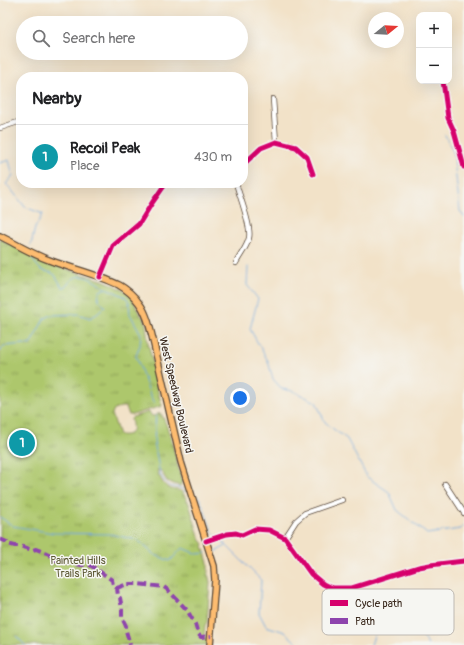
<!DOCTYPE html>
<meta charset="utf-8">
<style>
:root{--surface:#fff;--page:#f6f6f6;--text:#202124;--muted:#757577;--line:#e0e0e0;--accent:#b45309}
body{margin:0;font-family:Pangolin,sans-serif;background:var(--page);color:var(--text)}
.controls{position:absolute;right:12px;top:12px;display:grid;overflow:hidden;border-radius:8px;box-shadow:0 4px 16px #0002}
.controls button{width:36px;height:36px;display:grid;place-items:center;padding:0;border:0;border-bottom:1px solid var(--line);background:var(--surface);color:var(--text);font:20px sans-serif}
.compass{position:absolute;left:368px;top:12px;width:36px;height:36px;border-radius:50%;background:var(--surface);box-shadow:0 4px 16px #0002;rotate:72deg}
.you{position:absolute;left:240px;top:398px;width:14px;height:14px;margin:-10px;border:3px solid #fff;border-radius:50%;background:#1a73e8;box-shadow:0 0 0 6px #1a73e833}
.badge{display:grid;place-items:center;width:26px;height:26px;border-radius:50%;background:var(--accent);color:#fff;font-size:13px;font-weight:700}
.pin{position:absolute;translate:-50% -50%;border:2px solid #fff;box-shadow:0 1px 4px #0006}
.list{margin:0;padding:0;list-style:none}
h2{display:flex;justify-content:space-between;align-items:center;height:52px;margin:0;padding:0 16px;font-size:17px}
h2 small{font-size:13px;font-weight:400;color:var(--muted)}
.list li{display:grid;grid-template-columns:26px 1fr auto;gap:12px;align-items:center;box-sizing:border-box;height:64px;padding:0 16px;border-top:1px solid var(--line)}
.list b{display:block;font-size:15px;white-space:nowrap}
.list p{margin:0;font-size:13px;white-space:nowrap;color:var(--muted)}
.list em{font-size:13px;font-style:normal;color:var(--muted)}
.icon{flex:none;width:22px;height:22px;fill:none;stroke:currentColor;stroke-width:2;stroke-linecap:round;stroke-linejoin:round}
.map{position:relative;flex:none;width:464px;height:645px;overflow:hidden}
.search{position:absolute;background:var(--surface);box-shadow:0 4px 16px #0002;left:16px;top:16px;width:232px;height:44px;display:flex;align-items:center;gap:10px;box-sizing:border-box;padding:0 14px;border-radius:22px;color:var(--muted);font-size:15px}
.panel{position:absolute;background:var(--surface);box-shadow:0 4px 16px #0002;left:16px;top:72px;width:232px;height:116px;border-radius:16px}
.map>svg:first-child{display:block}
</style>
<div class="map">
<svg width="464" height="645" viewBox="0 0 464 645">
<defs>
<pattern id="grass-tufts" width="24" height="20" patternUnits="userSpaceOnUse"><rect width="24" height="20" fill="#adc76c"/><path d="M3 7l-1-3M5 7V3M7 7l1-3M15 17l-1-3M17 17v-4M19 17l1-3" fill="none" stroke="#8ea258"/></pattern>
</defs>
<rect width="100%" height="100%" fill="#f6f6f2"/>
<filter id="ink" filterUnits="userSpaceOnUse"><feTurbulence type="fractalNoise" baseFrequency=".025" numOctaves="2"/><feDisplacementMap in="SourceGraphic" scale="8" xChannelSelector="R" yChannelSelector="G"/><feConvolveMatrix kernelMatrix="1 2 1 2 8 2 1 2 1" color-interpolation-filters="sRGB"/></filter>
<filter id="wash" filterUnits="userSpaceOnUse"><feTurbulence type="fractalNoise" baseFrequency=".012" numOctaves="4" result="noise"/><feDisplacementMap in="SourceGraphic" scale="16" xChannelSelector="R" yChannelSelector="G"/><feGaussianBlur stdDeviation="0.9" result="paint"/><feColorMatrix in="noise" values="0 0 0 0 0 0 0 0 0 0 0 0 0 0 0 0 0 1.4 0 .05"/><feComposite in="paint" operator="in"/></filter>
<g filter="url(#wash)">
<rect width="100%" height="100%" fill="#f2e2c8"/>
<path fill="url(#grass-tufts)" stroke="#747845" d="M 0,239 L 23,251 L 56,266 L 102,280 L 112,284 L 125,291 L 133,299 L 137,309 L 143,318 L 146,325 L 148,343 L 155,373 L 155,374 L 157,388 L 162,406 L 132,415 L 129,415 L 126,407 L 120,407 L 113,411 L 112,414 L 119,435 C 133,436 134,432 131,419 L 133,417 L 149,412 L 152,416 L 154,416 L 160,413 C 168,420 178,469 182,482 L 180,486 L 179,486 L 167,481 L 161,471 L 157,470 C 159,476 162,483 167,487 C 177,493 181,485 187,501 L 188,501 L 200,539 L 204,544 L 203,546 L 208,563 L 208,574 L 210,582 L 207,622 L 205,625 L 204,638 L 207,639 L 207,645 L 0,645 Z"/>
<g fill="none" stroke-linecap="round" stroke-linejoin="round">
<path stroke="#6da7dd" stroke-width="1" d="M 445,135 L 454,153 L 455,169 L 460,211 L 464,217
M 0,163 L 9,160 L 13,176 L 6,184 L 10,188 L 25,207 L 43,214 L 35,228 L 31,245
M 32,257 L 35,263 L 41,270 L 52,273 L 55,275 L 62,287 L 65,287 C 68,285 70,280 74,278 C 84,272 97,283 105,288
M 248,267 L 247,285 L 258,299 L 250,329 L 268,361 L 273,379 L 282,389 L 293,391 L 316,402 L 325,422 L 332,428 L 347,439 L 367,477 L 389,492 L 397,510 L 427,534 L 460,529 L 464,526
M 0,351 L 4,346 L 24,344 L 30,345 L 44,319 L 51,315 L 78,314 L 90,318 L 97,314 L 105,307 C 100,300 96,300 100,291 L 106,288 L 126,297 L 129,302 L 130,314 L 141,334 L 140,345 L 136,356 L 150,395 L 154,403
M 156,415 L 154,441 L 160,474 L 165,482 L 169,486 L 184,489 L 185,492
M 197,496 L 200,499 L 212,531 L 216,535
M 0,517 L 13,526 L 53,533 L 110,534 L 137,540 L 155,555 L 170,561 L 182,548 L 197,554 L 206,553
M 220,539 L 261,580 L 259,613 L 266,626 L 285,632 L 299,645
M 213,551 L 217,551 L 226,546
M 15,635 L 25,645
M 371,645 L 378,623 L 397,613 L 410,615 L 428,645"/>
</g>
</g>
<g filter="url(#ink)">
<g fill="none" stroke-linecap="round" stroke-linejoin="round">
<g stroke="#564638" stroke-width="6">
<path id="minor" d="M 443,81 L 448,118 L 454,131 L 464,167
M 273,99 L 276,142
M 0,128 L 21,121
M 243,163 L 246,162 L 261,148 L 276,142 L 296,147 L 307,157 L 313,174
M 236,183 C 239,195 252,227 249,238 C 247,247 240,255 236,263
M 100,277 L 113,246 L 139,224 L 152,203 L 166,183
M 445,484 L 464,513
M 285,538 L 296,521 L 305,513 L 342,500
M 206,541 L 227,534 L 236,533 L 242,535 L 255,529 L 269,530 L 285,538 L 311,574 L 323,584 L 329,587 L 333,588 L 352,588 L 419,567 L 430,565 L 464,561
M 326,593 L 328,587"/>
</g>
<g stroke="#564638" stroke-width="8">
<path id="major" d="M 0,236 C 16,244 32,254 49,260 C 72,269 97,274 119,285 C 126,289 134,296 139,303 C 147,313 150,328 153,340 L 181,462 L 214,566 L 215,580 L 210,645"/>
</g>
<use href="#minor" stroke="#fff" stroke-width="4.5"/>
<use href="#major" stroke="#fdbc6f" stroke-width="5.5"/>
<path stroke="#8e44ad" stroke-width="4" stroke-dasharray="8 4" stroke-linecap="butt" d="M 0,539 L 7,542 L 8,544 L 15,546 L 19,546 L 27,548 L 29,549 L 33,550 L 36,549 L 44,552 L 49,554 L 52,558 L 62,563 L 68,562 L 81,565 L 90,565 L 112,580 L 113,585 L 117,588 L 118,596 L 120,598 L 122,608 L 122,618 L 126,626 L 126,631 L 129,641 L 130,645
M 117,588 L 127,584 L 138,584 L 164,587 L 168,590 L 187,610 L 195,624 L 198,634 L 201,637 L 211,636"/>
<g stroke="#f6f6f2" stroke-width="8">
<path id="cycleway" d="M 443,81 L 448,118 L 454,131 L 464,167
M 243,163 L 246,162 L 261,148 L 276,142 L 296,147 L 307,157 L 313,174
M 100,277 L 113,246 L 139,224 L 152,203 L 166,183
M 206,541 L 227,534 L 236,533 L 242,535 L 255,529 L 269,530 L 285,538 L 311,574 L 323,584 L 329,587 L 333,588 L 352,588 L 419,567 L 430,565 L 464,561"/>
</g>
<use href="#cycleway" stroke="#d6006c" stroke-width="5"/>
</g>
</g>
<g text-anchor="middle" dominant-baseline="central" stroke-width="3" stroke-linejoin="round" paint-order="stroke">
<g font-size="11" fill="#3b2a1e" stroke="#f6f6f2">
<text transform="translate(176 395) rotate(77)">West Speedway Boulevard</text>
</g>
<g font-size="11" fill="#5d5935" stroke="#f6f6f2">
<text x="78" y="560">Painted Hills<tspan x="78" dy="13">Trails Park</tspan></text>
</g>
</g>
<rect x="322" y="589" width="132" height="46" rx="6" fill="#f6f6f2" stroke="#beb9b2" stroke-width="1"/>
<rect x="330" y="600" width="18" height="6" fill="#d6006c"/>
<rect x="330" y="618" width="18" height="6" fill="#8e44ad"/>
<g font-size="11" fill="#3b2a1e">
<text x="355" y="607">Cycle path</text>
<text x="355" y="625">Path</text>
</g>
</svg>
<div class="controls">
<button>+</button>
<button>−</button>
</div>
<svg class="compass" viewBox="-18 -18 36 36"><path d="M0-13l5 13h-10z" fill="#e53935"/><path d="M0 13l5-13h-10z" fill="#757577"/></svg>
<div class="you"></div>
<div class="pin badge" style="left:22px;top:443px;background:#0f9aa8">1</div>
<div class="search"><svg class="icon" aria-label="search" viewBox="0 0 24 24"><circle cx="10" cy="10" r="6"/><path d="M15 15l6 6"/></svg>Search here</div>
<section class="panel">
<h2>Nearby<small></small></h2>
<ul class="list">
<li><span class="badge" style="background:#0f9aa8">1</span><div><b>Recoil Peak</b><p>Place</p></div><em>430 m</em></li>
</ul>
</section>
</div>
